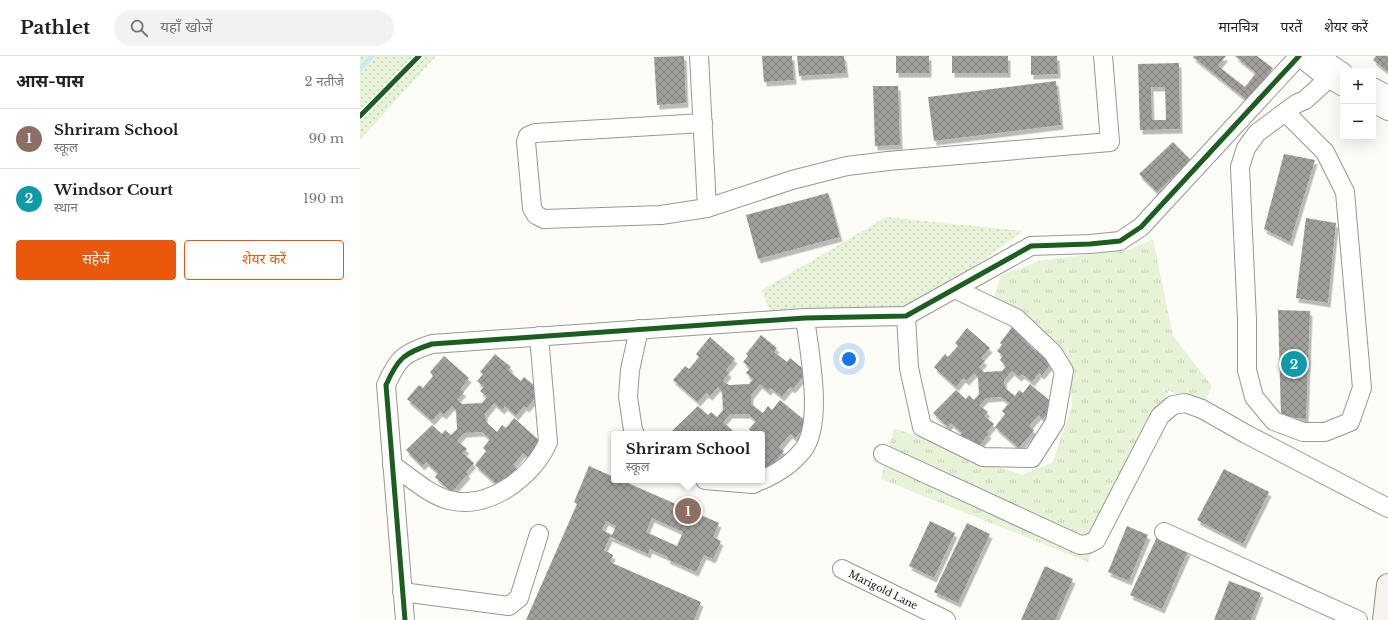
<!DOCTYPE html>
<html lang="hi">
<meta charset="utf-8">
<style>
:root{--surface:#fff;--page:#f2f2f2;--text:#202124;--muted:#757577;--line:#e0e0e0;--accent:#ea580c}
body{margin:0;font-family:"Libre Baskerville","Noto Sans Devanagari",serif;background:var(--page);color:var(--text)}
.controls{position:absolute;right:12px;top:12px;display:grid;overflow:hidden;border-radius:4px;box-shadow:0 4px 16px #0002}
.controls button{width:36px;height:36px;display:grid;place-items:center;padding:0;border:0;border-bottom:1px solid var(--line);background:var(--surface);color:var(--text);font:20px sans-serif}
.you{position:absolute;left:489px;top:303px;width:14px;height:14px;margin:-10px;border:3px solid #fff;border-radius:50%;background:#1a73e8;box-shadow:0 0 0 6px #1a73e833}
.badge{display:grid;place-items:center;width:26px;height:26px;border-radius:50%;background:var(--accent);color:#fff;font-size:13px;font-weight:700}
.pin{position:absolute;translate:-50% -50%;border:2px solid #fff;box-shadow:0 1px 4px #0006}
.popup{position:absolute;left:251px;top:375px;width:154px;height:52px;box-sizing:border-box;display:grid;place-content:center;border-radius:4px;background:var(--surface);filter:drop-shadow(0 1px 3px #0005);font-size:13px;white-space:nowrap;color:var(--muted)}
.popup b{font-size:15px;color:var(--text)}
.popup::after{content:'';position:absolute;left:50%;top:100%;margin-left:-8px;border:8px solid transparent;border-top-color:var(--surface)}
.list{margin:0;padding:0;list-style:none}
h2{display:flex;justify-content:space-between;align-items:center;height:52px;margin:0;padding:0 16px;font-size:17px}
h2 small{font-size:13px;font-weight:400;color:var(--muted)}
.list li{display:grid;grid-template-columns:26px 1fr auto;gap:12px;align-items:center;box-sizing:border-box;height:60px;padding:0 16px;border-top:1px solid var(--line)}
.list b{display:block;font-size:15px;white-space:nowrap}
.list p{margin:0;font-size:13px;white-space:nowrap;color:var(--muted)}
.list em{font-size:13px;font-style:normal;color:var(--muted)}
.actions{display:flex;gap:8px;padding:12px 16px}
.actions a{flex:1;padding:9px 0;border:1px solid var(--accent);border-radius:4px;text-align:center;font-size:14px;color:var(--accent)}
.actions .main{background:var(--accent);color:#fff}
.icon{flex:none;width:22px;height:22px;fill:none;stroke:currentColor;stroke-width:2;stroke-linecap:round;stroke-linejoin:round}
.map{position:relative;flex:none;width:1028px;height:564px;overflow:hidden}
header{display:flex;align-items:center;gap:24px;box-sizing:border-box;height:56px;padding:0 20px;background:var(--surface);border-bottom:1px solid var(--line)}
header strong{font-size:19px}
nav{display:flex;gap:22px;margin-inline-start:auto;font-size:14px}
.search{width:280px;height:36px;background:var(--page);display:flex;align-items:center;gap:10px;box-sizing:border-box;padding:0 14px;border-radius:22px;color:var(--muted);font-size:15px}
main{display:flex}
aside{flex:1;background:var(--surface)}
.map>svg:first-child{display:block}
</style>
<header>
<strong>Pathlet</strong>
<div class="search"><svg class="icon" aria-label="search" viewBox="0 0 24 24"><circle cx="10" cy="10" r="6"/><path d="M15 15l6 6"/></svg>यहाँ खोजें</div>
<nav><a>मानचित्र</a><a>परतें</a><a>शेयर करें</a></nav>
</header>
<main>
<aside>
<h2>आस-पास<small>2 नतीजे</small></h2>
<ul class="list">
<li><span class="badge" style="background:#8d6e63">1</span><div><b>Shriram School</b><p>स्कूल</p></div><em>90 m</em></li>
<li><span class="badge" style="background:#0f9aa8">2</span><div><b>Windsor Court</b><p>स्थान</p></div><em>190 m</em></li>
</ul>
<div class="actions"><a class="main">सहेजें</a><a>शेयर करें</a></div>
</aside>
<div class="map">
<svg width="1028" height="564" viewBox="0 0 1028 564">
<defs>
<pattern id="grass-tufts" width="24" height="20" patternUnits="userSpaceOnUse"><rect width="24" height="20" fill="#e7f3d7"/><path d="M3 7l-1-3M5 7V3M7 7l1-3M15 17l-1-3M17 17v-4M19 17l1-3" fill="none" stroke="#c5cfb8"/></pattern>
<pattern id="park-dots" width="8" height="8" patternUnits="userSpaceOnUse"><rect width="8" height="8" fill="#e7f3d7"/><path d="M2 2h.1M6 6h.1" fill="none" stroke="#c5cfb8" stroke-width="1.8" stroke-linecap="round"/></pattern>
<pattern id="building-cross-hatch" width="8" height="8" patternUnits="userSpaceOnUse"><rect width="8" height="8" fill="#a19f9c"/><path d="M0 0l8 8M0 8l8-8" fill="none" stroke="#82807e"/></pattern>
<filter id="shadow"><feDropShadow dx="2.5" dy="4.5" stdDeviation="0" flood-color="#0004"/></filter>
</defs>
<rect width="100%" height="100%" fill="#fdfcf7"/>
<path fill="url(#grass-tufts)" d="M 793,183 L 813,280 L 852,330 L 842,353 L 809,334 L 728,506 L 521,423 L 534,372 L 662,419 L 692,407 L 712,350 L 709,301 L 634,241 L 641,219 L 683,204 L 769,194 Z"/>
<path fill="url(#park-dots)" d="M 0,0 L 76,0 L 0,84 Z
M 526,161 L 663,175 L 556,253 L 413,264 L 402,234 Z"/>
<g fill="none" stroke-linecap="round" stroke-linejoin="round">
<path stroke="#cde8f7" stroke-width="5" d="M 0,13 L 12,0"/>
</g>
<path fill="url(#building-cross-hatch)" fill-rule="evenodd" filter="url(#shadow)" d="M 324,0 L 326,47 L 297,49 L 294,1 Z
M 402,0 L 432,0 L 434,24 L 404,26 Z
M 437,0 L 484,0 L 486,17 L 439,20 Z
M 536,0 L 569,0 L 569,17 L 536,17 Z
M 592,0 L 648,0 L 648,17 L 592,17 Z
M 671,0 L 697,0 L 698,18 L 671,19 Z
M 834,0 L 866,0 L 858,10 L 885,31 L 896,17 L 875,0 L 897,0 L 913,12 L 888,45 L 833,1 Z
M 1016,0 L 1028,0 L 1028,16 L 1013,4 Z
M 819,7 L 820,73 L 780,74 L 778,8 ZM 791,31 L 805,31 L 806,64 L 792,64 Z
M 696,25 L 701,69 L 574,85 L 568,41 Z
M 513,30 L 538,30 L 540,89 L 515,90 Z
M 813,86 L 831,104 L 797,136 L 779,118 Z
M 924,98 L 955,104 L 930,186 L 904,173 Z
M 468,137 L 480,181 L 398,203 L 386,159 Z
M 946,162 L 976,167 L 968,247 L 936,242 Z
M 918,254 L 950,255 L 946,363 L 921,360 Z
M 653,270 L 668,282 L 665,285 L 676,295 L 679,291 L 694,304 L 682,319 L 679,317 L 672,326 L 662,318 L 659,321 L 652,315 L 644,324 L 645,332 L 655,340 L 659,334 L 663,337 L 670,328 L 695,349 L 683,363 L 679,359 L 669,370 L 674,374 L 659,392 L 635,371 L 645,358 L 642,355 L 649,347 L 641,341 L 626,342 L 619,349 L 628,356 L 624,360 L 634,368 L 627,376 L 629,378 L 614,395 L 599,381 L 602,377 L 591,367 L 588,371 L 573,357 L 596,334 L 606,343 L 609,339 L 614,344 L 619,338 L 618,321 L 614,317 L 607,325 L 603,322 L 596,331 L 574,311 L 585,298 L 588,301 L 598,290 L 595,287 L 607,272 L 630,292 L 621,302 L 625,305 L 619,311 L 624,316 L 642,315 L 646,310 L 640,304 L 643,300 L 637,295 L 642,289 L 640,287 Z
M 401,279 L 417,292 L 414,296 L 427,306 L 430,302 L 447,316 L 433,333 L 430,331 L 422,341 L 411,332 L 408,335 L 400,328 L 391,339 L 391,348 L 403,357 L 408,350 L 412,354 L 420,344 L 448,367 L 435,382 L 430,378 L 419,391 L 424,395 L 408,414 L 402,409 L 402,378 L 391,378 L 392,377 L 389,373 L 396,365 L 388,358 L 370,358 L 363,366 L 373,375 L 369,378 L 314,378 L 311,376 L 338,350 L 348,359 L 351,356 L 357,361 L 363,354 L 362,335 L 358,331 L 350,340 L 346,337 L 338,346 L 313,324 L 325,310 L 329,313 L 339,301 L 336,298 L 350,281 L 375,303 L 366,314 L 369,317 L 363,325 L 369,329 L 389,328 L 393,323 L 386,317 L 390,312 L 383,306 L 388,300 L 386,298 Z
M 135,298 L 151,311 L 148,314 L 161,325 L 164,321 L 181,335 L 167,352 L 164,350 L 156,360 L 145,350 L 142,354 L 134,347 L 125,358 L 126,366 L 137,376 L 142,369 L 146,372 L 154,362 L 181,386 L 168,401 L 163,397 L 153,409 L 158,414 L 142,433 L 115,409 L 126,395 L 123,392 L 130,383 L 122,376 L 104,377 L 97,385 L 107,393 L 103,397 L 114,407 L 106,416 L 108,418 L 92,436 L 75,421 L 78,417 L 66,406 L 62,410 L 46,394 L 72,369 L 82,378 L 85,374 L 91,379 L 97,373 L 96,354 L 92,350 L 84,359 L 80,356 L 72,365 L 47,343 L 59,329 L 63,332 L 73,320 L 70,316 L 84,300 L 109,322 L 100,333 L 104,336 L 97,343 L 102,348 L 122,347 L 127,341 L 120,335 L 124,331 L 117,325 L 123,318 L 120,316 Z
M 229,410 L 254,421 L 254,424 L 261,424 L 359,467 L 353,481 L 361,485 L 353,503 L 344,499 L 336,516 L 307,503 L 308,501 L 290,493 L 288,498 L 250,481 L 244,494 L 253,499 L 250,506 L 341,546 L 334,564 L 166,564 L 217,448 L 214,446 ZM 292,462 L 323,476 L 317,490 L 286,476 ZM 246,465 L 256,470 L 252,479 L 242,474 Z
M 864,413 L 909,436 L 883,488 L 837,464 Z
M 570,465 L 595,477 L 574,522 L 549,510 Z
M 607,467 L 630,478 L 598,547 L 574,536 Z
M 767,470 L 788,479 L 769,525 L 748,516 Z
M 797,481 L 828,495 L 802,553 L 770,539 Z
M 685,510 L 713,523 L 695,564 L 661,564 Z
M 869,525 L 901,537 L 891,564 L 854,564 Z"/>
<g fill="none" stroke-linecap="round" stroke-linejoin="round">
<g stroke="#979795" stroke-width="20">
<g id="street">
<path d="M 339,0 L 347,152"/>
<path d="M 939,0 L 961,18 L 983,31"/>
<path d="M 959,0 L 983,16"/>
<path d="M 1013,31 L 1028,39"/>
<path d="M 1013,47 L 1028,55"/>
<path d="M 926,57 L 965,96 L 985,136 L 1002,332 L 990,366 L 965,376 L 943,376 L 914,365 L 894,341 L 887,314 L 887,264 L 880,111 L 886,92 L 897,77 L 936,48 L 945,44 L 978,14"/>
<path d="M 343,67 L 175,77 L 168,80 L 166,86 L 172,152 L 176,159 L 184,163 L 301,159 L 347,152 L 432,124 L 487,110 L 528,105 L 750,86 L 743,0"/>
<path d="M 546,260 L 549,312 L 562,371 L 623,401 L 672,402 L 695,366 L 704,315 L 693,297 L 656,262 L 595,233"/>
<path d="M 275,378 L 273,374 L 268,341 L 270,314 L 279,273"/>
<path d="M 523,398 L 720,489 L 728,488 L 736,484 L 800,360 L 813,349 L 825,347 L 842,353 L 886,378 L 1028,452"/>
<path d="M 32,409 C 49,420 69,439 89,444 C 128,455 174,420 188,386 L 179,280"/>
<path d="M 345,424 L 393,428 L 401,424"/>
<path d="M 402,424 C 418,417 432,408 443,394 C 464,367 449,294 445,262"/>
<path d="M 804,476 L 998,564"/>
<path id="s1" d="M 482,513 L 586,564"/>
<path d="M 42,536 L 149,550 L 159,542 L 179,478"/>
<path d="M 45,564 L 26,329 C 38,302 44,297 72,288 L 445,262 L 546,260 L 671,190 L 730,188 L 760,185 L 781,171 L 939,0"/>
</g>
</g>
<g stroke="#8e8d8b" stroke-width="24">
<path id="secondary" d="M 1024,564 L 1028,529"/>
</g>
<use href="#street" stroke="#fffffe" stroke-width="18"/>
<use href="#secondary" stroke="#f6f4eb" stroke-width="22"/>
<g stroke="#fff" stroke-width="8">
<path id="cycleway" d="M 0,60 L 59,0
M 45,564 L 26,329 C 38,302 44,297 72,288 L 445,262 L 546,260 L 671,190 L 730,188 L 760,185 L 781,171 L 939,0"/>
</g>
<use href="#cycleway" stroke="#1b5e20" stroke-width="5"/>
</g>
<g text-anchor="middle" dominant-baseline="central" stroke-width="4" stroke-linejoin="round" paint-order="stroke">
<g font-size="10" fill="#111" stroke="#fff">
<text stroke="none"><textPath href="#s1" startOffset="46">Marigold Lane</textPath></text>
</g>
</g>
</svg>
<div class="controls">
<button>+</button>
<button>−</button>
</div>
<div class="you"></div>
<div class="pin badge" style="left:328px;top:455px;background:#8d6e63">1</div>
<div class="popup"><b>Shriram School</b>स्कूल</div>
<div class="pin badge" style="left:934px;top:308px;background:#0f9aa8">2</div>
</div>
</main>
